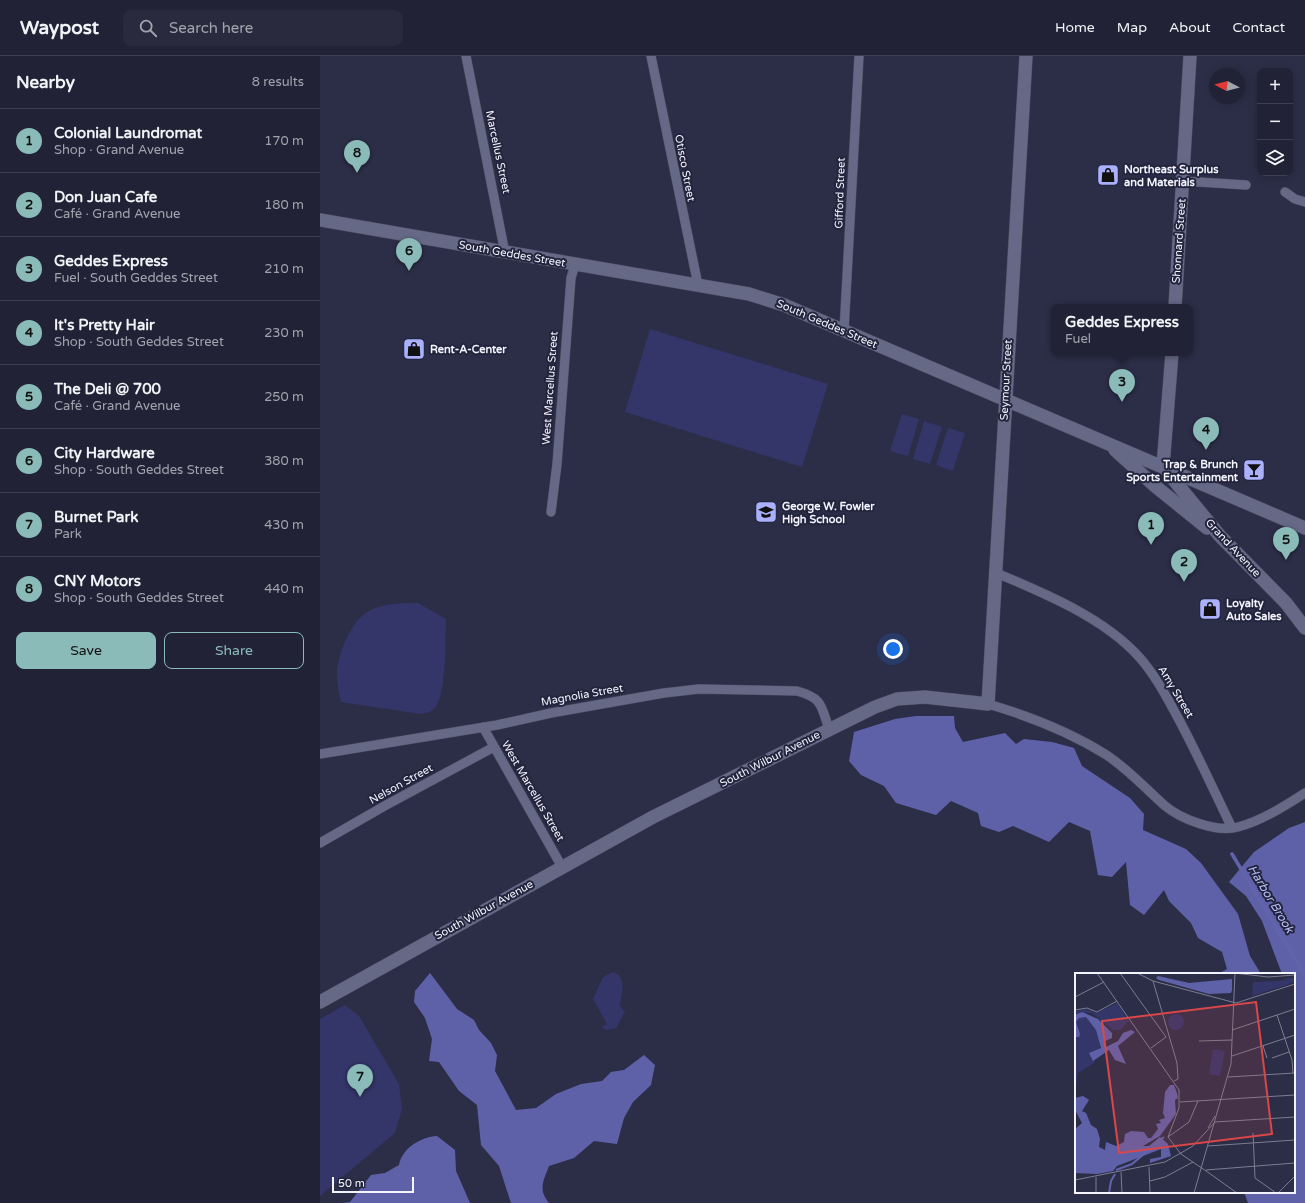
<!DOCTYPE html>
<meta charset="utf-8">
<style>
:root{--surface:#212236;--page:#292a3e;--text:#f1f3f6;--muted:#a2a4ad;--line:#3e3f51;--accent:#8bbbb9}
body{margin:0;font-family:"Varela Round",sans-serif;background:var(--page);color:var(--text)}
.controls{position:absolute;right:12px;top:12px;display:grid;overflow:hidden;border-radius:8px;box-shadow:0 2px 10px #0003}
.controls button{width:36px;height:36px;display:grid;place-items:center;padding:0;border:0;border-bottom:1px solid var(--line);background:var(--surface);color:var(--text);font:20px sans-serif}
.compass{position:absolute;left:889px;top:12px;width:36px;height:36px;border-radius:50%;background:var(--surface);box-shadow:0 2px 10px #0003;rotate:277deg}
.scale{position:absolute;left:12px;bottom:10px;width:82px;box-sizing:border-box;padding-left:4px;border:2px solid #f3f4fe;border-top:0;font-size:11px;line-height:14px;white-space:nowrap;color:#f3f4fe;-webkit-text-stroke:3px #23243d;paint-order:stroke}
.you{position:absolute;left:573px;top:593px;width:14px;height:14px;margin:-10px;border:3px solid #fff;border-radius:50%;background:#1a73e8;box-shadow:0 0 0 6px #1a73e833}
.badge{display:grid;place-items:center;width:26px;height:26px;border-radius:50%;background:var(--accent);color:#111;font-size:13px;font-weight:700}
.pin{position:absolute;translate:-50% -33px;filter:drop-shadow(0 1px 2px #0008)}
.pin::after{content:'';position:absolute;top:21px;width:14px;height:12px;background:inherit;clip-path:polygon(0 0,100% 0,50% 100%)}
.popup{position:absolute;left:731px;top:248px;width:142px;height:52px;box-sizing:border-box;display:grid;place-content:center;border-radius:8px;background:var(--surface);filter:drop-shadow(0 1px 3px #0005);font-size:13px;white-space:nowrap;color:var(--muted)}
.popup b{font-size:15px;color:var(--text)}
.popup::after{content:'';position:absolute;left:50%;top:100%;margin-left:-8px;border:8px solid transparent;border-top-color:var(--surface)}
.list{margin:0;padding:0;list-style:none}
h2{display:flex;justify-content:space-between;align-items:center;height:52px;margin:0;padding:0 16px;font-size:17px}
h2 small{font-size:13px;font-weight:400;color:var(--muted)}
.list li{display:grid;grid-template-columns:26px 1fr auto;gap:12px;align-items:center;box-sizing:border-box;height:64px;padding:0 16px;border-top:1px solid var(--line)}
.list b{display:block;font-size:15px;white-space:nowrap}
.list p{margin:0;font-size:13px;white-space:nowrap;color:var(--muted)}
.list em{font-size:13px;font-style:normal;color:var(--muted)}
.actions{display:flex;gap:8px;padding:12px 16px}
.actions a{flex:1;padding:9px 0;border:1px solid var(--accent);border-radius:8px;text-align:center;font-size:14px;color:var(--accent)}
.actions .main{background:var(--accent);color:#111}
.icon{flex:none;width:22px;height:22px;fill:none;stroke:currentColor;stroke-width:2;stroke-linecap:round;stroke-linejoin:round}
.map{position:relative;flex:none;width:985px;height:1147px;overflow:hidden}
header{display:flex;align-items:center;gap:24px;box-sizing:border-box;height:56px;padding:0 20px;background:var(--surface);border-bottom:1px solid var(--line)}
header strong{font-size:19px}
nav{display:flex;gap:22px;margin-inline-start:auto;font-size:14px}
.search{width:280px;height:36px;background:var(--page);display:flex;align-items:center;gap:10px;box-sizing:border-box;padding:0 14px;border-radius:8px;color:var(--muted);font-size:15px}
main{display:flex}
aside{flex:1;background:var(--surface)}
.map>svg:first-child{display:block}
</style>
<header>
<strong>Waypost</strong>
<div class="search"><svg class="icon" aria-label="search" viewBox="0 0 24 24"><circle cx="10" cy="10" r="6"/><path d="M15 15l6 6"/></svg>Search here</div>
<nav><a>Home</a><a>Map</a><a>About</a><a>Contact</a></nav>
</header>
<main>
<aside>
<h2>Nearby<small>8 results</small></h2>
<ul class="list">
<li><span class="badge">1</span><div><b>Colonial Laundromat</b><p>Shop · Grand Avenue</p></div><em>170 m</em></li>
<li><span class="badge">2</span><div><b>Don Juan Cafe</b><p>Café · Grand Avenue</p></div><em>180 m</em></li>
<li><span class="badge">3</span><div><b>Geddes Express</b><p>Fuel · South Geddes Street</p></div><em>210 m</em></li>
<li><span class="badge">4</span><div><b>It's Pretty Hair</b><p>Shop · South Geddes Street</p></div><em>230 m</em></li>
<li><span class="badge">5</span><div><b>The Deli @ 700</b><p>Café · Grand Avenue</p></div><em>250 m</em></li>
<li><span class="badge">6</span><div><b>City Hardware</b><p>Shop · South Geddes Street</p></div><em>380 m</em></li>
<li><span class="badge">7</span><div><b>Burnet Park</b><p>Park</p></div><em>430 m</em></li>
<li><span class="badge">8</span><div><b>CNY Motors</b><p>Shop · South Geddes Street</p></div><em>440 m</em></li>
</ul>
<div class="actions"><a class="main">Save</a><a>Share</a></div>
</aside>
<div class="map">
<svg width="985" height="1147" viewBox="0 0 985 1147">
<rect width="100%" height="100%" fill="#2c2e48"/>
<path fill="#343569" d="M 330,273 L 508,328 L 482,411 L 305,356 Z
M 582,358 L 599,363 L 588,400 L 570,395 Z
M 604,365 L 622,371 L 610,408 L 593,403 Z
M 628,372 L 645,377 L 633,415 L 616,409 Z
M 98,547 L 126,563 C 125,584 127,636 115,652 C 111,656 107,657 101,658 L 21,646 C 19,638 17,628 17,619 C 17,599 31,564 49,555 C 64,547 81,547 98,547 Z
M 293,916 C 308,921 301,939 300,950 L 305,956 L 296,972 L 287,974 L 281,971 L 287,968 L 273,943 L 283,921 Z
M 25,949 L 39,960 L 79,1028 L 82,1053 L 75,1077 L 0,1140 L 0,963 Z"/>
<path fill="#5f61a8" d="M 596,660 L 634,660 L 635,672 L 643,686 L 685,677 L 696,688 L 704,683 L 732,686 L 754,692 L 762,710 L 810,742 L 824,758 L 823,774 L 866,793 L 881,807 L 918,858 L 930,900 L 941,918 L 898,918 L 907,913 L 902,896 L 878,882 L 871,867 L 849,845 L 844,834 L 824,859 L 810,849 L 806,806 L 792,821 L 778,819 L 770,775 L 749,766 L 729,786 L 693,770 L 679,776 L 661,770 L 658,757 L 631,745 L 616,759 L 576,747 L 564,730 L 541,719 L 529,705 L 534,676 L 575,663 Z
M 985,766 L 985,1147 L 928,1147 L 924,1136 L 974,1136 L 974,918 L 962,918 L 942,865 L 926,840 L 909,826 L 934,796 L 969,772 Z
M 110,917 L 137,953 L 154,964 L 159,974 L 171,987 L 177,999 L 175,1015 L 196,1054 L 216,1052 L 236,1038 L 261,1028 L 282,1025 L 291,1016 L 304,1014 L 324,999 L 335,1009 L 331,1029 L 313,1046 L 304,1062 L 297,1088 L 274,1085 L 254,1102 L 229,1110 C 223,1126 218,1133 229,1147 L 191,1147 L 179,1110 L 161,1089 L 157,1049 L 139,1035 L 119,1006 L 109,1005 L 112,983 L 105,962 L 94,946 L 95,935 Z
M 117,1080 L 135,1094 L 136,1115 L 150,1147 L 22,1147 L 30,1146 L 51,1119 L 65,1117 L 79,1109 C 82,1092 101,1081 117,1080 Z"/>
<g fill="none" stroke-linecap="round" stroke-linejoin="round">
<path stroke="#6164ab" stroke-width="3.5" d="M 912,798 L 985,919"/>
<g stroke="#4a4b5f" stroke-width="10">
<path id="street" d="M 146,0 L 185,197
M 331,0 L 378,229
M 863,125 L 926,129
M 965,136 L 975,143 L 985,146
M 524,275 L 539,0
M 231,456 L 237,408 L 251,222 L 255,209
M 674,516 C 722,536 785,562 820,602 C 835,619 846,640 857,660 C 877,697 894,735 912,772
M 668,648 C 709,660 748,675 785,698 C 807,712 825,732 844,749 C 860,763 897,777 918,771 C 941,765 965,750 985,737
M 163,671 L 242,811
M 0,698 L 177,669 L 231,657 L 344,637 L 379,633 L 477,635 C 503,642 501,650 509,673
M 0,787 L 68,748 L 174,691"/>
</g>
<g stroke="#4a4b5f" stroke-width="14">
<path id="secondary" d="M 0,164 L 429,238 L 464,249 L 985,472
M 855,251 L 870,0
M 795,394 L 835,430 L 887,472
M 843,410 L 852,297
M 844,412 L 900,480 L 966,547 L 985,572
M 0,946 L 333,761 L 555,651 L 577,643 L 605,641 L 668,648 L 706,0"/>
</g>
<use href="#street" stroke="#666986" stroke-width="9"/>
<use href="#secondary" stroke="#666986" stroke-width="13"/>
</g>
<defs>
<g id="shop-square" transform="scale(1.15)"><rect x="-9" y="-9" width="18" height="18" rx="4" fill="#aab0fb" stroke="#23243d"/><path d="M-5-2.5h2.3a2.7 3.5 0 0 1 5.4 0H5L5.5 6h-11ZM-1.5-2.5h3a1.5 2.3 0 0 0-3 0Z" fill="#111"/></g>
<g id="bar-square" transform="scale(1.15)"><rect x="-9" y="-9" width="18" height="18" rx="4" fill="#aab0fb" stroke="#23243d"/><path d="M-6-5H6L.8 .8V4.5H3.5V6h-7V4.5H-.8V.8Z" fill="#111"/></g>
<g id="school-square" transform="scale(1.15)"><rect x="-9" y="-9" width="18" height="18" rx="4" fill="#aab0fb" stroke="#23243d"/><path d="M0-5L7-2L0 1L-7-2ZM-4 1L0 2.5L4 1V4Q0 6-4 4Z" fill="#111"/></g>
</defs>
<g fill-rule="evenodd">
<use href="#shop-square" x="788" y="119"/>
<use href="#shop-square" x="94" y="293"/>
<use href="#bar-square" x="934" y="414"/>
<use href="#school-square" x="446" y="456"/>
<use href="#shop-square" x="890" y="553"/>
</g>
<g text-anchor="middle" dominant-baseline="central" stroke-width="4" stroke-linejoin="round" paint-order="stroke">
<g font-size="11" fill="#f3f4fe" stroke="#23243d">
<text transform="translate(178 96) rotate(78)">Marcellus Street</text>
<text transform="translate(365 112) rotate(79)">Otisco Street</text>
<text transform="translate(520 137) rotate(-88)">Gifford Street</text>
<text transform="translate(859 185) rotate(-86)">Shonnard Street</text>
<text transform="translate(192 198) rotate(10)">South Geddes Street</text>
<text transform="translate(507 268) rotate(23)">South Geddes Street</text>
<text transform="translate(686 324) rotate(-87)">Seymour Street</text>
<text transform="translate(230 332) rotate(-86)">West Marcellus Street</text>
<text transform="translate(913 492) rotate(47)">Grand Avenue</text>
<text transform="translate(856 636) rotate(59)">Amy Street</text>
<text transform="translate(262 639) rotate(-10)">Magnolia Street</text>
<text transform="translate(450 703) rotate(-27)">South Wilbur Avenue</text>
<text transform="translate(81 728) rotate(-29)">Nelson Street</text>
<text transform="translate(213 735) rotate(60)">West Marcellus Street</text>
<text transform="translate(164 854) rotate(-29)">South Wilbur Avenue</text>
</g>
<g font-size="11" font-weight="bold" fill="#f3f4fe" stroke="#23243d" text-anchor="start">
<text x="804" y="113">Northeast Surplus<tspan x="804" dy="13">and Materials</tspan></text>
<text x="110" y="293">Rent-A-Center</text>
<text x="918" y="408" text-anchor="end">Trap &amp; Brunch<tspan x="918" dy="13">Sports Entertainment</tspan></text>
<text x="462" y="450">George W. Fowler<tspan x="462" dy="13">High School</tspan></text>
<text x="906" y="547">Loyalty<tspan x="906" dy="13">Auto Sales</tspan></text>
</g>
<g font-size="12" font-style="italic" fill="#b8bef9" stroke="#23243d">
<text transform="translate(951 843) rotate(59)">Harbor Brook</text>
</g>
</g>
<g transform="translate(755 917)">
<rect width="220" height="220" fill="#2c2e48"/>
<path d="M 220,4 L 220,9 L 177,23 L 178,9 L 203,8 ZM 42,30 L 54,48 L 45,57 L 38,57 L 17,40 L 10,40 L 23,56 L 25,75 L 19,90 L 3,100 L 0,122 L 0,38 L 11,36 L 22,40 ZM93 49a8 8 0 1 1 16 0a8 8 0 1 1-16 0ZM 138,76 L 150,78 L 145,103 L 134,101 Z" fill="#343569"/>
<path d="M 83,3 L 114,10 L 157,6 L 157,17 L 156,20 L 134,21 L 84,7 L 81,5 ZM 7,39 L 23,46 L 37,60 L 37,65 L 30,68 L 31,74 L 43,68 L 48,60 L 56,57 L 60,59 L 43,73 L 51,91 L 40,87 L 34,77 L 18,88 L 14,80 L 26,75 L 21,57 L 11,44 L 4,45 L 1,49 L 5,61 L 4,64 L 0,64 L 0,42 ZM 95,112 L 99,112 L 102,120 L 103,125 L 100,127 L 101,141 L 85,163 L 68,173 L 74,173 L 85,164 L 93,171 L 96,183 L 75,190 L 75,186 L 86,184 L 86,176 L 42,193 L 38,198 L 22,201 L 0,200 L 0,156 L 7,150 L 0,137 L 0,125 L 8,123 L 14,127 L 7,138 L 11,140 L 16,152 L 22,156 L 25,166 L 24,174 L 30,177 L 31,169 L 41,173 L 49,169 L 50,161 L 56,158 L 69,159 L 73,165 L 76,165 L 83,156 L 81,151 L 86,150 L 84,147 L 90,145 L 88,140 L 90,119 Z" fill="#5f61a8"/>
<path fill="none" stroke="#6164ab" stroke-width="2" d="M 41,197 L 57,191 L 89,164M 34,220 L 36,208 L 40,201"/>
<path fill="none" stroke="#7c7d91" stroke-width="1" d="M 22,0 L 104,117 L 104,135 L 93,164M 45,0 L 91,64M 62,0 L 78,8 L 161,30 L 220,11M 159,0 L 193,4 L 220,2M 78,8 L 102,90 L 103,106 L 99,108M 0,24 L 29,9M 0,37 L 12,35 L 22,39 L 42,28M 202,42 L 217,87 L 218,100M 157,57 L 220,36M 124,68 L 157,67M 188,73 L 192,85M 76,75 L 91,64M 157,83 L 220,62M 197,85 L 214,79M 153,104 L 220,100M 105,129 L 220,122M 133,155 L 140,143M 178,160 L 180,205 L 201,220M 93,164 L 106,181 L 134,200M 93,164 L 114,149 L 123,128M 133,173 L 220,167M 74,194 L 75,220M 131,197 L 220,190M 46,199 L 47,220M 134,200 L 162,220M 21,204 L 21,220M 0,207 L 90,189 L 118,173 L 140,149 L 220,144M 75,208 L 90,204 L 118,189M 119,220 L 156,91 L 160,0M 203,220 L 220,203"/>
<path fill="#da4748" fill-opacity="0.15" stroke="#da4748" stroke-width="2" d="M 181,29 L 197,161 L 44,180 L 27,48 Z"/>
<rect width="220" height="220" fill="none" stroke="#f3f4fe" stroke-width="2"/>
</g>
</svg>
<div class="controls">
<button>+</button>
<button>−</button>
<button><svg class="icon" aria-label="layers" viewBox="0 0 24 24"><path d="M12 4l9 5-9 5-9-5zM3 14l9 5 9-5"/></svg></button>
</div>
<svg class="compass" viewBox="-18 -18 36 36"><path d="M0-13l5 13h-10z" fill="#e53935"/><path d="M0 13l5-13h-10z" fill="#a2a4ad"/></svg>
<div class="scale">50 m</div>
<div class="you"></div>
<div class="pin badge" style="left:831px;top:489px">1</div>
<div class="pin badge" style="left:864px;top:526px">2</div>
<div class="pin badge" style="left:802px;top:346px">3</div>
<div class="popup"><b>Geddes Express</b>Fuel</div>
<div class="pin badge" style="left:886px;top:394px">4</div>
<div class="pin badge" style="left:966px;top:504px">5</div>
<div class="pin badge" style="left:89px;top:215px">6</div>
<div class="pin badge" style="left:40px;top:1041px">7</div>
<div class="pin badge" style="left:37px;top:117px">8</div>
</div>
</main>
